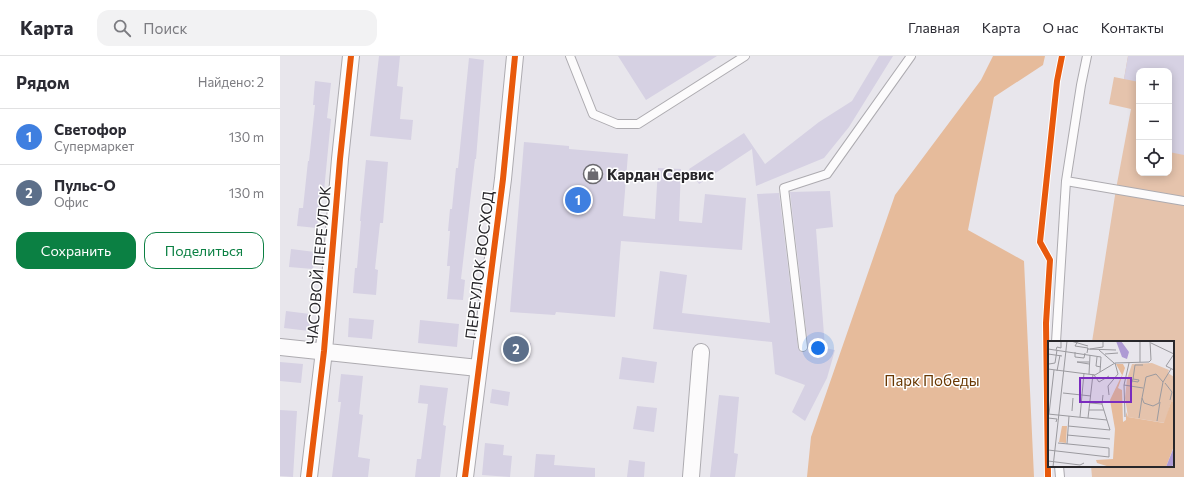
<!DOCTYPE html>
<html lang="ru">
<meta charset="utf-8">
<style>
:root{--surface:#fff;--page:#f2f2f3;--text:#2b2b33;--muted:#7c7c81;--line:#e1e1e2;--accent:#0b8043}
body{margin:0;font-family:Commissioner,sans-serif;background:var(--page);color:var(--text)}
.controls{position:absolute;right:12px;top:12px;display:grid;overflow:hidden;border-radius:8px;box-shadow:0 2px 10px #0003}
.controls button{width:36px;height:36px;display:grid;place-items:center;padding:0;border:0;border-bottom:1px solid var(--line);background:var(--surface);color:var(--text);font:20px sans-serif}
.you{position:absolute;left:538px;top:292px;width:14px;height:14px;margin:-10px;border:3px solid #fff;border-radius:50%;background:#1a73e8;box-shadow:0 0 0 6px #1a73e833}
.badge{display:grid;place-items:center;width:26px;height:26px;border-radius:50%;background:var(--accent);color:#fff;font-size:13px;font-weight:700}
.pin{position:absolute;translate:-50% -50%;border:2px solid #fff;box-shadow:0 1px 4px #0006}
.list{margin:0;padding:0;list-style:none}
h2{display:flex;justify-content:space-between;align-items:center;height:52px;margin:0;padding:0 16px;font-size:17px}
h2 small{font-size:13px;font-weight:400;color:var(--muted)}
.list li{display:grid;grid-template-columns:26px 1fr auto;gap:12px;align-items:center;box-sizing:border-box;height:56px;padding:0 16px;border-top:1px solid var(--line)}
.list b{display:block;font-size:15px;white-space:nowrap}
.list p{margin:0;font-size:13px;white-space:nowrap;color:var(--muted)}
.list em{font-size:13px;font-style:normal;color:var(--muted)}
.actions{display:flex;gap:8px;padding:12px 16px}
.actions a{flex:1;padding:9px 0;border:1px solid var(--accent);border-radius:12px;text-align:center;font-size:14px;color:var(--accent)}
.actions .main{background:var(--accent);color:#fff}
.icon{flex:none;width:22px;height:22px;fill:none;stroke:currentColor;stroke-width:2;stroke-linecap:round;stroke-linejoin:round}
.map{position:relative;flex:none;width:904px;height:421px;overflow:hidden}
header{display:flex;align-items:center;gap:24px;box-sizing:border-box;height:56px;padding:0 20px;background:var(--surface);border-bottom:1px solid var(--line)}
header strong{font-size:19px}
nav{display:flex;gap:22px;margin-inline-start:auto;font-size:14px}
.search{width:280px;height:36px;background:var(--page);display:flex;align-items:center;gap:10px;box-sizing:border-box;padding:0 14px;border-radius:12px;color:var(--muted);font-size:15px}
main{display:flex}
aside{flex:1;background:var(--surface)}
.map>svg:first-child{display:block}
</style>
<header>
<strong>Карта</strong>
<div class="search"><svg class="icon" aria-label="search" viewBox="0 0 24 24"><circle cx="10" cy="10" r="6"/><path d="M15 15l6 6"/></svg>Поиск</div>
<nav><a>Главная</a><a>Карта</a><a>О нас</a><a>Контакты</a></nav>
</header>
<main>
<aside>
<h2>Рядом<small>Найдено: 2</small></h2>
<ul class="list">
<li><span class="badge" style="background:#3f7fe0">1</span><div><b>Светофор</b><p>Супермаркет</p></div><em>130 m</em></li>
<li><span class="badge" style="background:#5c6f8a">2</span><div><b>Пульс-О</b><p>Офис</p></div><em>130 m</em></li>
</ul>
<div class="actions"><a class="main">Сохранить</a><a>Поделиться</a></div>
</aside>
<div class="map">
<svg width="904" height="421" viewBox="0 0 904 421">
<rect width="100%" height="100%" fill="#e8e6ec"/>
<path fill="#e5c3ac" fill-rule="evenodd" d="M 848,0 L 904,0 L 904,421 L 812,421 L 811,410 L 893,410 L 893,286 L 812,286 L 836,133 L 851,53 L 829,48 L 834,21 L 844,23 ZM 859,15 L 889,15 L 889,117 L 859,117 Z"/>
<path fill="#e6bb9b" d="M 713,0 L 765,0 L 763,9 L 714,41 L 688,174 L 744,205 L 754,421 L 527,421 L 531,381 L 615,139 L 701,24 Z"/>
<path fill="#d6d1e3" d="M 99,0 L 120,0 L 117,30 L 123,31 L 120,63 L 133,64 L 131,84 L 90,80 Z
M 338,0 L 437,0 L 366,44 Z
M 599,0 L 613,0 L 569,71 L 544,102 L 476,130 L 472,93 L 419,128 L 409,113 L 464,77 L 485,108 L 539,66 L 572,45 Z
M 848,0 L 904,0 L 904,99 L 889,96 L 889,15 L 859,15 L 859,26 L 844,23 Z
M 189,2 L 204,4 L 196,103 L 195,103 L 181,223 L 185,224 L 183,244 L 167,243 L 170,210 L 167,210 L 170,175 L 168,175 L 170,153 L 172,153 L 176,112 L 178,112 Z
M 35,25 L 51,27 L 47,62 L 51,63 L 44,135 L 41,135 L 37,172 L 17,170 L 19,152 L 23,152 L 28,105 L 29,105 L 35,49 L 33,49 Z
M 244,86 L 289,90 L 289,93 L 348,98 L 343,160 L 375,163 L 378,112 L 401,113 L 399,165 L 422,167 L 425,138 L 466,142 L 462,194 L 341,185 L 335,261 L 276,256 L 275,259 L 230,256 Z
M 86,104 L 108,106 L 103,167 L 100,167 L 95,213 L 98,214 L 96,239 L 73,237 L 75,212 L 77,212 L 81,165 L 80,165 Z
M 550,135 L 553,171 L 536,173 L 545,292 L 555,294 L 547,322 L 525,365 L 512,356 L 525,329 L 495,318 L 492,286 L 373,273 L 380,215 L 407,219 L 402,257 L 490,267 L 477,138 L 499,137 L 518,292 L 521,296 L 527,295 L 528,290 L 510,136 Z
M 11,193 L 35,196 L 33,213 L 9,211 Z
M 6,255 L 30,258 L 29,275 L 4,272 Z
M 69,262 L 94,264 L 92,283 L 68,281 Z
M 140,264 L 179,268 L 177,291 L 138,287 Z
M 224,284 L 251,287 L 250,302 L 222,299 Z
M 342,301 L 377,306 L 374,327 L 339,323 Z
M 0,306 L 23,308 L 21,327 L 0,325 Z
M 61,318 L 83,320 L 79,358 L 83,359 L 78,401 L 90,403 L 88,421 L 52,421 L 61,346 L 58,346 Z
M 140,329 L 168,332 L 163,369 L 166,370 L 160,421 L 135,421 L 137,403 L 141,403 L 148,348 L 138,347 Z
M 212,333 L 230,336 L 228,350 L 210,347 Z
M 439,339 L 459,341 L 454,397 L 458,398 L 455,421 L 430,421 Z
M 357,350 L 377,352 L 374,376 L 353,373 Z
M 0,354 L 17,355 L 13,421 L 0,420 Z
M 205,387 L 224,389 L 223,399 L 232,400 L 230,421 L 202,419 Z
M 256,398 L 275,399 L 274,409 L 315,412 L 315,421 L 254,421 Z
M 349,404 L 365,406 L 364,421 L 347,421 Z"/>
<g fill="none" stroke-linecap="round" stroke-linejoin="round">
<g stroke="#adabb0" stroke-width="10">
<path id="lane" d="M 290,0 L 313,58 L 337,68 L 358,68 L 465,0
M 786,125 L 904,145
M 776,286 L 786,125 L 801,29 L 807,0
M 523,291 L 504,132 L 547,118 L 631,0
M 779,410 L 780,421"/>
</g>
<g stroke="#adabb0" stroke-width="18">
<path id="street" d="M 0,291 L 198,312
M 29,421 L 44,295 L 60,103 L 71,0
M 185,421 L 223,123 L 235,0
M 411,421 L 421,296"/>
</g>
<use href="#lane" stroke="#fcfbfc" stroke-width="8"/>
<use href="#street" stroke="#fcfbfc" stroke-width="16"/>
<g stroke="#fff" stroke-width="8">
<path id="cycleway" d="M 29,421 L 44,295 L 60,103 L 71,0
M 185,421 L 223,123 L 235,0
M 768,421 L 766,267 L 770,204 L 760,186 L 777,25 L 782,0"/>
</g>
<use href="#cycleway" stroke="#e8590c" stroke-width="6"/>
</g>
<defs>
<g id="shop-ring" transform="scale(1)"><circle r="9.5" fill="#fff" stroke="#6b6a6f" stroke-width="1.5"/><path d="M-5-2.5h2.3a2.7 3.5 0 0 1 5.4 0H5L5.5 6h-11ZM-1.5-2.5h3a1.5 2.3 0 0 0-3 0Z" fill="#6b6a6f"/></g>
</defs>
<g fill-rule="evenodd">
<use href="#shop-ring" x="313" y="118"/>
</g>
<g text-anchor="middle" dominant-baseline="central" stroke-width="3" stroke-linejoin="round" paint-order="stroke">
<g font-size="15" font-weight="bold" fill="#28272b" stroke="#fff" text-anchor="start">
<text x="327" y="118">Кардан Сервис</text>
</g>
<g font-size="15" fill="#28272b" stroke="#fff">
<text transform="translate(38 209) rotate(-85)">ЧАСОВОЙ ПЕРЕУЛОК</text>
<text transform="translate(199 209) rotate(-83)">ПЕРЕУЛОК ВОСХОД</text>
</g>
<g font-size="15" fill="#693803" stroke="#fff">
<text x="652" y="324">Парк Победы</text>
</g>
</g>
<g transform="translate(768 285)">
<rect width="126" height="126" fill="#e8e6ec"/>
<path d="M 104,22 L 121,29 L 120,32 L 126,36 L 126,61 L 123,61 L 117,82 L 80,76 L 77,57 L 79,38 L 84,23 Z" fill="#e5c3ac"/>
<path d="M 68,23 L 75,23 L 77,27 L 70,47 L 74,49 L 75,81 L 78,79 L 78,71 L 80,76 L 116,82 L 123,61 L 126,61 L 126,105 L 118,126 L 62,126 L 49,122 L 48,119 L 65,118 L 67,88 L 62,59 L 74,34 ZM 14,85 L 19,85 L 18,102 L 11,101 Z" fill="#e6bb9b"/>
<path d="M 68,0 L 73,0 L 81,11 L 79,18 L 74,16 ZM 126,106 L 126,121 L 124,126 L 118,126 Z" fill="#ae9ad4"/>
<path fill="none" stroke="#9b9a9f" stroke-width="1" d="M 23,0 L 40,5M 30,0 L 27,5 L 40,7 L 39,12M 83,0 L 99,0M 92,0 L 92,21M 103,2 L 126,13 L 118,25 L 126,29M 0,8 L 53,16 L 52,31M 39,8 L 68,9M 42,8 L 55,6 L 55,0M 8,9 L 9,6 L 13,7 L 13,0M 51,9 L 66,22M 27,11 L 27,16 L 36,17 L 37,12M 0,13 L 14,15M 57,13 L 70,12M 49,16 L 48,25 L 53,26M 1,23 L 7,22 L 9,9M 41,23 L 29,21 L 41,21M 0,28 L 47,34 L 67,22 L 101,21 L 103,19 L 102,0M 9,30 L 12,14M 41,33 L 42,14M 46,34 L 51,41 L 61,35M 85,38 L 87,24 L 95,24M 115,41 L 108,33 L 98,36 L 94,57 L 96,62 L 105,65 L 111,62 L 115,41 L 123,28M 117,42 L 124,51 L 122,59M 76,44 L 95,47M 83,45 L 84,40 L 85,38 L 91,39 L 90,41 L 84,40M 15,52 L 43,55M 61,54 L 60,45 L 70,33 L 67,22M 42,62 L 54,63M 41,69 L 56,69M 24,70 L 25,57M 0,73 L 59,79M 1,73 L 6,29M 32,76 L 36,32M 77,76 L 76,44 L 81,22M 0,77 L 9,78 L 8,81M 40,77 L 45,33M 91,77 L 94,57M 109,80 L 112,61M 20,85 L 62,89 L 54,63 L 55,54M 19,94 L 62,98M 19,103 L 21,75M 0,109 L 61,116 L 61,107 L 10,102M 0,120 L 32,124 L 36,122M 5,126 L 19,0"/>
<path fill="#7b2cbf" fill-opacity="0.15" stroke="#7b2cbf" stroke-width="2" d="M 32,37 L 83,37 L 83,61 L 32,61 Z"/>
<rect width="126" height="126" fill="none" stroke="#28272b" stroke-width="2"/>
</g>
</svg>
<div class="controls">
<button>+</button>
<button>−</button>
<button><svg class="icon" aria-label="locate" viewBox="0 0 24 24"><circle cx="12" cy="12" r="6"/><path d="M12 2v4M12 18v4M2 12h4M18 12h4"/></svg></button>
</div>
<div class="you"></div>
<div class="pin badge" style="left:298px;top:144px;background:#3f7fe0">1</div>
<div class="pin badge" style="left:236px;top:293px;background:#5c6f8a">2</div>
</div>
</main>
